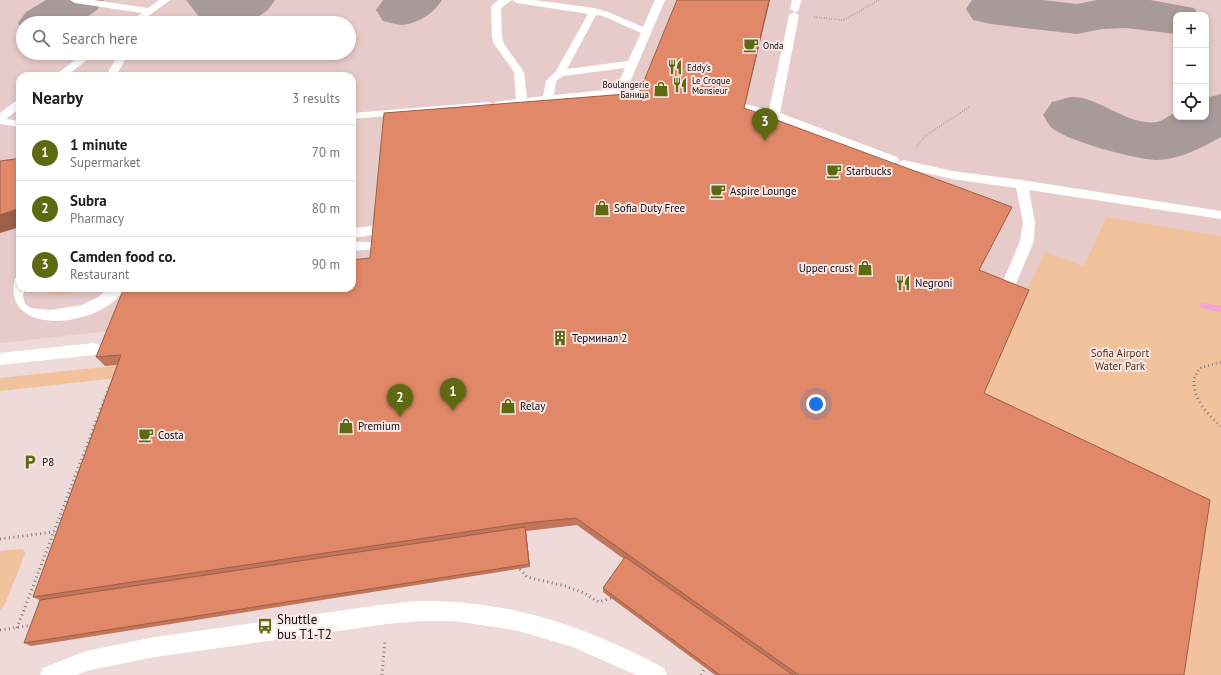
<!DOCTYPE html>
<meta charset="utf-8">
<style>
:root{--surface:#fff;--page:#f6f6f6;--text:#222;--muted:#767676;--line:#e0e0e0;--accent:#5e6a12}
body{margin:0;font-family:"PT Sans",sans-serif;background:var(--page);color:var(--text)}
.controls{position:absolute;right:12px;top:12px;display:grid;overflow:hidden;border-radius:8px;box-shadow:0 2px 6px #0003}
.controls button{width:36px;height:36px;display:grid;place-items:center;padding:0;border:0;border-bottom:1px solid var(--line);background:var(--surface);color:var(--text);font:20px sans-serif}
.you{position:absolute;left:816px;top:404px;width:14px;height:14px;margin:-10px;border:3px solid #fff;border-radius:50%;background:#1a73e8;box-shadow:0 0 0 6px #1a73e833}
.badge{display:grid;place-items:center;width:26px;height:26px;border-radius:50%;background:var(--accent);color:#fff;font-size:13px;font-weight:700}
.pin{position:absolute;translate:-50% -33px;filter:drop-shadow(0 1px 2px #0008)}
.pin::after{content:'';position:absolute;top:21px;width:14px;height:12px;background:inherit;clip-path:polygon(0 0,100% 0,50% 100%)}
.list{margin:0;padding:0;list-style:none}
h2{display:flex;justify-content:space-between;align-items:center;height:52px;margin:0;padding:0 16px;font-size:17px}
h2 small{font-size:13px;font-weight:400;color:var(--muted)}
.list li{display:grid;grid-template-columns:26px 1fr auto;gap:12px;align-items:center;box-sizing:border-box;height:56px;padding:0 16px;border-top:1px solid var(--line)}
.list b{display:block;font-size:15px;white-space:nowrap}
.list p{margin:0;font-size:13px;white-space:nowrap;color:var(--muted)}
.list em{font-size:13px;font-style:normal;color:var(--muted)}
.icon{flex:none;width:22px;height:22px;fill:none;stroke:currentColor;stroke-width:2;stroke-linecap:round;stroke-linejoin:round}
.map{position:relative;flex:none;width:1221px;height:675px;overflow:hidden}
.search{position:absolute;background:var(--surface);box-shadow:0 2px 6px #0003;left:16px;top:16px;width:340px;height:44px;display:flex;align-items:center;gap:10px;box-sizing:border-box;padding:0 14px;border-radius:22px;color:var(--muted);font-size:15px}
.panel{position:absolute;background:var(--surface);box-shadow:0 2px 6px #0003;left:16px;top:72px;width:340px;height:220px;border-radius:12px}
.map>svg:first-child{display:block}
</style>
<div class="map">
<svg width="1221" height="675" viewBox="0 0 1221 675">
<rect width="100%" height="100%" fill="#eddad9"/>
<path fill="#e7cbca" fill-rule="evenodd" d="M 0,0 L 1221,0 L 1221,236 L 1106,217 L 1084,266 L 1022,300 L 727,632 L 577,525 L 526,531 L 129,364 L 105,366 L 118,330 L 0,343 ZM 1176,15 L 1206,15 L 1206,117 L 1176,117 ZM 23,23 L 349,23 L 349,53 L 23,53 ZM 20,76 L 352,76 L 352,288 L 20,288 Z"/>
<path fill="#f2c29d" d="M 1106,217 L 1221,236 L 1221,675 L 1170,675 L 977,402 L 1022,300 L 1045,252 L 1084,266 Z
M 42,288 L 82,288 C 71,294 51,301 42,288 Z
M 122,365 L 117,378 L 0,391 L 0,378 Z
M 21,549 L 24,550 L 25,554 L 5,604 L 0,610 L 0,551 Z"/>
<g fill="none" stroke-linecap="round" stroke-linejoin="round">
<path fill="#f5a2d5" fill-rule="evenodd" d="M 1204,303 L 1221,306 L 1221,312 L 1201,308 L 1200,306 L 1201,304 Z"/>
<path fill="#a99a9a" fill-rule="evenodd" d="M 46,0 L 104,0 L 97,10 L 78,23 L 23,23 L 23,30 L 18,23 L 26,12 Z
M 186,0 L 275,0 L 268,10 L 249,23 L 204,23 Z
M 383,0 L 442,0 C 433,14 419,23 402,25 C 397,25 389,22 383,21 L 376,10 Z
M 972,0 L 1043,0 L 1077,4 L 1097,0 L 1150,0 L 1194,8 L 1199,15 L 1176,15 L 1176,34 L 1126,28 L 1102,29 L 1077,34 L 991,24 L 973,20 L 966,9 Z
M 1221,94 L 1221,137 C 1202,148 1180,159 1158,160 C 1137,160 1067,141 1052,128 C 1048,125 1046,119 1043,115 L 1052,102 C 1058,101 1067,97 1073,97 C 1099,97 1128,126 1156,122 C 1163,121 1170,115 1176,112 L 1176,117 L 1206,117 L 1206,98 Z"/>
<path stroke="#867979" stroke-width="1.5" stroke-dasharray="0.5 2" stroke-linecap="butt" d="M 814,17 L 844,20 L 879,0
M 917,146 L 925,136 L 969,107"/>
<path stroke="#867979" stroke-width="2.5" stroke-dasharray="1 3" stroke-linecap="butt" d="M 110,386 L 111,383
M 1194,386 L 1194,378 L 1200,368 L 1221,362"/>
<path stroke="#867979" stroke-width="3" stroke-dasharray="1 3.5" stroke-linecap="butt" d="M 1194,385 C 1196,402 1208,415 1221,426
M 0,539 L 54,532
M 520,569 L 527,577 L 565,586 L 584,593 L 599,602 L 611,598
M 17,628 L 110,385
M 0,630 L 33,625
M 382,675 L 385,640
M 701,675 L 705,668"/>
<path fill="#fff" fill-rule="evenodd" d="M 70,0 L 94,0 L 148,8 L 159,0 L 170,0 L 139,23 L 128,23 L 142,13 L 75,3 Z
M 498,0 L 512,0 L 501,8 L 502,37 L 504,44 L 524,72 L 527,98 L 543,96 L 546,81 L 556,71 L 588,14 L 517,3 L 512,0 L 534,0 L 594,8 L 608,12 L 643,27 L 655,0 L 665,0 L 627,89 L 643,88 L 648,91 L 643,94 L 499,107 L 495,106 L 494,104 L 495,102 L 516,99 L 514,72 L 494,44 L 492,37 L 491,7 ZM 596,15 L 603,16 L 641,33 L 628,61 L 567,69 ZM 625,68 L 616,89 L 554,95 L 556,81 L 563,76 Z
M 792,0 L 802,0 L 798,11 L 795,12 L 790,9 Z
M 794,12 L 799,15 L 780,113 L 897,157 L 899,160 L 897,163 L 889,163 L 770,117 L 741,109 L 740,107 L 745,104 L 769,110 L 789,15 Z
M 84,53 L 96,53 L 66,76 L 54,76 Z
M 119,53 L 129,53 L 116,76 L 106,76 Z
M 20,100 L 20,108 L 6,119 L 20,121 L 20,127 L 0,124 L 0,113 L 16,101 Z
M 488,102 L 492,103 L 493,105 L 492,107 L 352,119 L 352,113 Z
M 904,160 L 952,171 L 1021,180 L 1221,211 L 1221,219 L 1029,190 L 1035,222 L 1034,241 L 1012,293 L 1010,297 L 1005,298 L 1000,297 L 998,293 L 1020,241 L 1023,222 L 1016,188 L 952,179 L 900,167 L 898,164 L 900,161 Z
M 373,226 L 378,228 L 380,231 L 378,234 L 352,238 L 352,228 Z
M 352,241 L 378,243 L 380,246 L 378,249 L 352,251 Z
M 20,277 L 20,288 L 25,288 L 23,296 L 25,304 L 31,308 L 50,310 L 82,305 L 98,297 L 109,288 L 125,288 C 103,328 0,339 15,278 Z
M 94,343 L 99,345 L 102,349 L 99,353 L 94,355 L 0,365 L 0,353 Z
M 418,601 C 507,599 587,627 664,668 L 667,675 L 636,675 L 573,647 L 515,630 L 454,621 L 418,621 L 387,624 L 155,657 L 86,671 L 77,675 L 40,675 L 43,668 L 86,651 L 155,637 L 387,604 Z"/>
</g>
<path fill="#c17559" d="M 744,109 L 979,270 L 984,393 L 1184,675 L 715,675 L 603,592 L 603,588 L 624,559 L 577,525 L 526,531 L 530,567 L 31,646 L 24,643 L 40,600 L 33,597 L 117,365 L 105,366 L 96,357 L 370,258 Z"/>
<path fill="#9d5f49" d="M 769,0 L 770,0 L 742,118 L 744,108 Z
M 20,208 L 20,227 L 0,233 L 0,215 Z
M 525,527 L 526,531 L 530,567 L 529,564 Z"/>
<path fill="#e08868" stroke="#9d5f49" d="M 677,0 L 769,0 L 744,108 L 1012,207 L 979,270 L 1029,290 L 984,393 L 1210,500 L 1184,675 L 799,675 L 576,518 L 525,523 L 33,597 L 121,355 L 96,357 L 124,288 L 352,288 L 352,260 L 370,258 L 384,113 L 639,93 Z
M 15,159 L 20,159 L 20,208 L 0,215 L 0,161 Z
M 525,527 L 529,564 L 24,643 L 40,600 Z
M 625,557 L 793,675 L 720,675 L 603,588 Z"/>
<defs>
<g id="cafe-bare" transform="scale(1.2)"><path d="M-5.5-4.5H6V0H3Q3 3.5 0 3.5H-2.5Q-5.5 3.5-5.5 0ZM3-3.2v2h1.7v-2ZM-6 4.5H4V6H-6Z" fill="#5e6a12" stroke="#fae7e6" stroke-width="2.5" paint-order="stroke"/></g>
<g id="restaurant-bare" transform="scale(1.2)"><path d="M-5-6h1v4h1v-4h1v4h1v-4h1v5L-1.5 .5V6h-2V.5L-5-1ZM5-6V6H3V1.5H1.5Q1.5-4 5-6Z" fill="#5e6a12" stroke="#fae7e6" stroke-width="2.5" paint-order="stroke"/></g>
<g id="shop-bare" transform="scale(1.2)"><path d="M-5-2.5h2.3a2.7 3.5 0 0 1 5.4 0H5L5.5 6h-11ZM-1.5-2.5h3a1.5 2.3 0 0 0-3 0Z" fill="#5e6a12" stroke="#fae7e6" stroke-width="2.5" paint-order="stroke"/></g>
<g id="building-bare" transform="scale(1.2)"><path d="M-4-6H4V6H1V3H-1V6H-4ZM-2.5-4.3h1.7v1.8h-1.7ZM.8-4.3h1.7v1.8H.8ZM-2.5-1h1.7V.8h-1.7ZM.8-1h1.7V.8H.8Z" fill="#5e6a12" stroke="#fae7e6" stroke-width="2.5" paint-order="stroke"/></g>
<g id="parking-bare" transform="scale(1.2)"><path d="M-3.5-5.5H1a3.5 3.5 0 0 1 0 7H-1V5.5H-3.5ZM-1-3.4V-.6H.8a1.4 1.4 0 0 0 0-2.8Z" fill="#5e6a12" stroke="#fae7e6" stroke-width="2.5" paint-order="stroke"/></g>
<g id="bus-bare" transform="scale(1.2)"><path d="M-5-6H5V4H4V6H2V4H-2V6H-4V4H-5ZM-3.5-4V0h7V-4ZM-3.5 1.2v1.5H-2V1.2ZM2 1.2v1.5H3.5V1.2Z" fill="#5e6a12" stroke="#fae7e6" stroke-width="2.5" paint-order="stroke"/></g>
</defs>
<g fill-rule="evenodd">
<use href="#cafe-bare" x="751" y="45"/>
<use href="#restaurant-bare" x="675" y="67"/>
<use href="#restaurant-bare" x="680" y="85"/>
<use href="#shop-bare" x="661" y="89"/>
<use href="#cafe-bare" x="834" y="171"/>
<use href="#cafe-bare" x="718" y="191"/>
<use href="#shop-bare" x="602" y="208"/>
<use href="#shop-bare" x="865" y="268"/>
<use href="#restaurant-bare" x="903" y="283"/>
<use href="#building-bare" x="560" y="338"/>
<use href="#shop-bare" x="508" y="406"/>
<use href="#shop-bare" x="346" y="426"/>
<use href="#cafe-bare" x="146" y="435"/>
<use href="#parking-bare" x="30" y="462"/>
<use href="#bus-bare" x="265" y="626"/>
</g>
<g text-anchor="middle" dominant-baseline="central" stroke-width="4" stroke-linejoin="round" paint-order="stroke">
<g font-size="9" fill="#130d0d" stroke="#fae7e6" text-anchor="start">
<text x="763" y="45">Onda</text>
<text x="687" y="67">Eddy's</text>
<text x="692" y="80">Le Croque<tspan x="692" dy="10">Monsieur</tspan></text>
<text x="649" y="84" text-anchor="end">Boulangerie<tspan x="649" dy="10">Баница</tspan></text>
</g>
<g font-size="11" fill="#130d0d" stroke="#fae7e6" text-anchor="start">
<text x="846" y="171">Starbucks</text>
<text x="730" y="191">Aspire Lounge</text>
<text x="614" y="208">Sofia Duty Free</text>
<text x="853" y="268" text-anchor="end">Upper crust</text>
<text x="915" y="283">Negroni</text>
<text x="572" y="338">Терминал 2</text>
<text x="520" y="406">Relay</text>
<text x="358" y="426">Premium</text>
<text x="158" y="435">Costa</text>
<text x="42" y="462">P8</text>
</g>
<g font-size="11" fill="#52331a" stroke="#fae7e6">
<text x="1120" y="353">Sofia Airport<tspan x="1120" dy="13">Water Park</tspan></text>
</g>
<g font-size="13" fill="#130d0d" stroke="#fae7e6" text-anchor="start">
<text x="277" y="619">Shuttle<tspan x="277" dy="15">bus T1-T2</tspan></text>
</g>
</g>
</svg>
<div class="controls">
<button>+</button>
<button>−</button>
<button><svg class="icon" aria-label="locate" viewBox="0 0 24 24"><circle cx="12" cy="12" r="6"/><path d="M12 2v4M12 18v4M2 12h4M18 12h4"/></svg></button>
</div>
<div class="you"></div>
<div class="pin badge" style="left:453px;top:411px">1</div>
<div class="pin badge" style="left:400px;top:417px">2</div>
<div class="pin badge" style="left:765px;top:141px">3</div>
<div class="search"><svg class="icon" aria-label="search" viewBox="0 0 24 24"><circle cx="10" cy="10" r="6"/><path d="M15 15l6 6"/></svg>Search here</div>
<section class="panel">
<h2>Nearby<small>3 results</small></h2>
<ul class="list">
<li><span class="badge">1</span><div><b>1 minute</b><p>Supermarket</p></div><em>70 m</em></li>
<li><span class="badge">2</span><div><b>Subra</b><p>Pharmacy</p></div><em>80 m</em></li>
<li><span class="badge">3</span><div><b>Camden food co.</b><p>Restaurant</p></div><em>90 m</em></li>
</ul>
</section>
</div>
